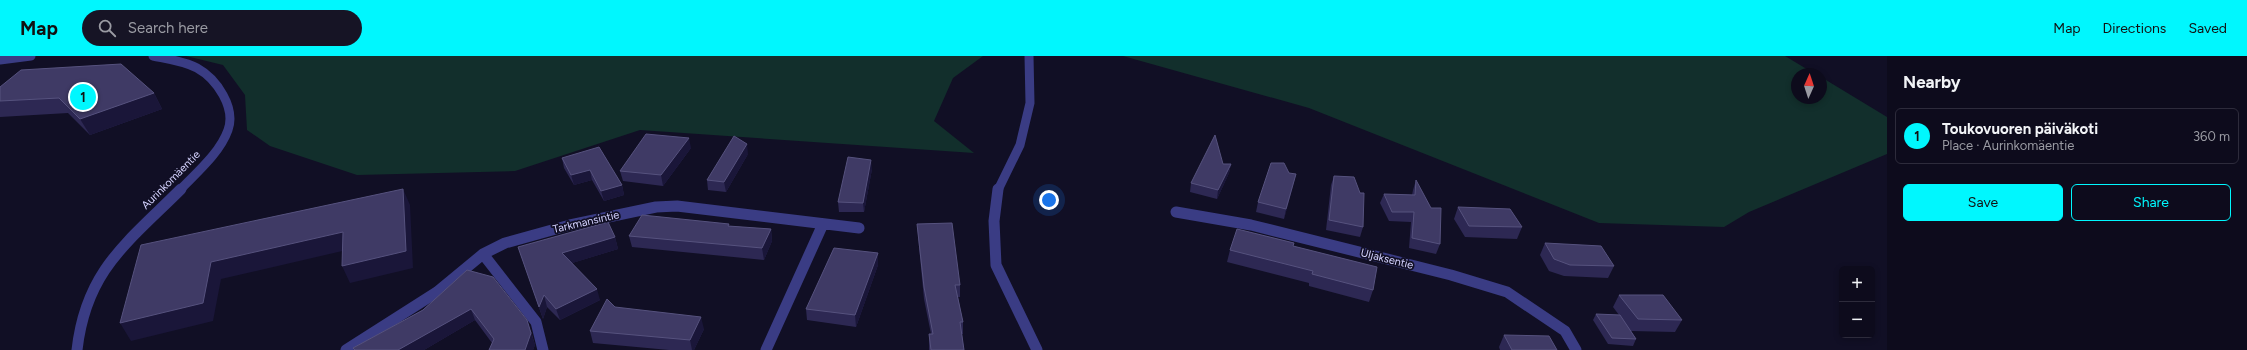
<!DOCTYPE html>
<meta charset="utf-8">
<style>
:root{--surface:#0d0b1c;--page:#161425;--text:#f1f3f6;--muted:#9a9ba3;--line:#2d2b3b;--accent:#00f7fe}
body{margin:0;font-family:Figtree,sans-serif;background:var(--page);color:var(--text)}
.controls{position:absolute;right:12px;bottom:12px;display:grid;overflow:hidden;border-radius:6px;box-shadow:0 2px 6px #0003}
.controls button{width:36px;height:36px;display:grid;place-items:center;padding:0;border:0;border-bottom:1px solid var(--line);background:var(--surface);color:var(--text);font:20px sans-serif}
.compass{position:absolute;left:1791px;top:12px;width:36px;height:36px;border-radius:50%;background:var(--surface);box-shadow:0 2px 6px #0003;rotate:3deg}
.you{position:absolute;left:1049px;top:144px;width:14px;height:14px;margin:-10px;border:3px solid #fff;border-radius:50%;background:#1a73e8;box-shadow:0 0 0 6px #1a73e833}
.badge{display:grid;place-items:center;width:26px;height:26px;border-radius:50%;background:var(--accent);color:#111;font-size:13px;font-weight:700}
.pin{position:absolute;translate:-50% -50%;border:2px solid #fff;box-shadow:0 1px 4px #0006}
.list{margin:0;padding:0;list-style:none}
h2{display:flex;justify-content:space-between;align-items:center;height:52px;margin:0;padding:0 16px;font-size:17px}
h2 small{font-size:13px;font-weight:400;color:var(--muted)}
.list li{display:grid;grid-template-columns:26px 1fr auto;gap:12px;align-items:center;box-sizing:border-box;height:56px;margin:0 8px 8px;padding:0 8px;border:1px solid var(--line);border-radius:6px}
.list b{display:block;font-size:15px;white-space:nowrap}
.list p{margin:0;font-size:13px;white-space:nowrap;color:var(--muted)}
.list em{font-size:13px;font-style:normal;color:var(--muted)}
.actions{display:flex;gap:8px;padding:12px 16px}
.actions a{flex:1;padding:9px 0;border:1px solid var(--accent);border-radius:6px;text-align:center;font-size:14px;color:var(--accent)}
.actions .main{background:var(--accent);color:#111}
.icon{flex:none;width:22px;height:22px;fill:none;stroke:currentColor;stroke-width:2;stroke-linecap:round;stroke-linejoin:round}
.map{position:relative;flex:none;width:1887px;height:294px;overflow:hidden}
header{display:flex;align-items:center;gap:24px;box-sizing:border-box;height:56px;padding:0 20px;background:var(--accent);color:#111}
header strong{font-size:19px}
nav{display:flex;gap:22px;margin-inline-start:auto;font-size:14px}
.search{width:280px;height:36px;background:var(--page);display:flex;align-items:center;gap:10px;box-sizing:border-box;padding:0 14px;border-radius:22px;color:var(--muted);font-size:15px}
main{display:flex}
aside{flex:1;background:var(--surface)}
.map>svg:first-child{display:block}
</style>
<header>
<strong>Map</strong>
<div class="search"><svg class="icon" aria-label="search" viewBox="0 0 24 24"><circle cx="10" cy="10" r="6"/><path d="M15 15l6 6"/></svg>Search here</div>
<nav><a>Map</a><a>Directions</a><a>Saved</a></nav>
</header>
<main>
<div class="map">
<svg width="1887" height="294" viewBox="0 0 1887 294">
<rect width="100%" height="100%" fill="#110f25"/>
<path fill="#122f2c" d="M 186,0 L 983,0 L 953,22 L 934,65 L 974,97 L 640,74 L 515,115 L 357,119 L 270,90 L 247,74 L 245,39 L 223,9 Z
M 1123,0 L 1785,0 L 1815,18 L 1797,18 L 1797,42 L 1821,42 L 1821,21 L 1887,61 L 1887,98 L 1749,156 L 1724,171 L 1599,167 L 1309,52 Z"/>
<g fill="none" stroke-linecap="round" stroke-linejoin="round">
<path stroke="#3a3c84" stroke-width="9" d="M 153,0 C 168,3 184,5 197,12 C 217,23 236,52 228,74 C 220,97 196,117 180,134
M 0,4 L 31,0
M 998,134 L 1020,89 L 1030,47 L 1029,0"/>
<path stroke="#3a3c84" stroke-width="11" d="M 998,133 L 994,165 L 996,209 L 1037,294
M 1176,156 L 1251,169 L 1451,219 L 1507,236 L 1565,275 L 1576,294
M 483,198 L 536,266 L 543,294
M 77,294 C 86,214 128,186 181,133
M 346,294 L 437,236 L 483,198 L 505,187 L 570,169 L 656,151 L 677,150 L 859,172
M 766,294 L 823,168"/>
</g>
<path fill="#2d2853" d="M 0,31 L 154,37 L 162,53 L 90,79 L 68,57 L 0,61 Z
M 691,92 L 663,130 L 623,125 L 620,115 Z
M 748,98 L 726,136 L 708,134 L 707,124 Z
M 562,102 L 622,129 L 624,139 L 604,145 L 592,124 L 574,129 L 564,112 Z
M 1223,108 L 1231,108 L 1229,117 L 1217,143 L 1190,136 L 1191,127 Z
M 872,113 L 864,156 L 839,156 L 838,146 Z
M 1296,118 L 1284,163 L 1256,156 L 1258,146 Z
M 1334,120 L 1363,171 L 1360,181 L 1326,174 L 1331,129 Z
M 1416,124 L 1440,188 L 1436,198 L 1409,192 L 1411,166 L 1389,165 L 1380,147 L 1384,138 L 1412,139 L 1413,134 Z
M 1458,151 L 1522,171 L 1517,183 L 1465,181 L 1454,163 Z
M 917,168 L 960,229 L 960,241 L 958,241 L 963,266 L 963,278 L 962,278 L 964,294 L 929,294 L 929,278 L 931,278 L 924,243 L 918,180 Z
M 729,170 L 771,173 L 772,185 L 764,204 L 632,191 L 629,180 Z
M 615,181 L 618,193 L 572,207 L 600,244 L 560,264 L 547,251 L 543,263 L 518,191 Z
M 1545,187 L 1614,210 L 1608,222 L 1564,220 L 1549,215 L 1540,199 Z
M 1293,190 L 1373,234 L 1369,246 L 1309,230 L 1309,227 L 1227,206 L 1230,194 Z
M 878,197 L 878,209 L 856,271 L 807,264 L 806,253 Z
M 467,214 L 531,275 L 535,289 L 533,294 L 489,294 L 492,287 L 475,264 L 424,294 L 354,294 L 353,292 L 423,254 Z
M 1619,239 L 1682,264 L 1675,276 L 1631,275 L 1636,283 L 1633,290 L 1608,288 L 1593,264 L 1596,258 L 1619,259 L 1613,251 Z
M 615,251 L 704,273 L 694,294 L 669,294 L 593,287 L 590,275 Z
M 1504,279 L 1557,294 L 1500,294 L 1499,291 Z"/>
<path fill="#1a1639" d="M 154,37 L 162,53 L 90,79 L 80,63 Z
M 689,82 L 691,92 L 663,130 L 661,119 Z
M 747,88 L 748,98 L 726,136 L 724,126 Z
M 871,104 L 872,113 L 864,156 L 863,147 Z
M 1231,108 L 1229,117 L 1217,143 L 1218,134 Z
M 590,114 L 592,124 L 574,129 L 571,119 Z
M 1296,118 L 1294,127 L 1284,163 L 1286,153 Z
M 622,129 L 624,139 L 604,145 L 601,135 Z
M 403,133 L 410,149 L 413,212 L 350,227 L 342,210 Z
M 771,173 L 772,185 L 764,204 L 762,192 Z
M 343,176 L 351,193 L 221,223 L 213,265 L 131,285 L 120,267 L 211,206 Z
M 615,181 L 618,193 L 566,209 L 562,197 Z
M 878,197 L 878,209 L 856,271 L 855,259 Z
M 597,233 L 600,244 L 560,264 L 556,253 Z
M 544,239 L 547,251 L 543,263 L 539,251 Z
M 471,253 L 475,264 L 424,294 L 398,294 Z
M 701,261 L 704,273 L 694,294 L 692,294 L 690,284 Z
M 527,264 L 535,289 L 533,294 L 525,294 Z"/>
<path fill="#3f3a65" stroke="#56527e" d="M 121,8 L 154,37 L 80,63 L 59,42 L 0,45 L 0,31 L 21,14 Z
M 646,78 L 689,82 L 661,119 L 620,115 Z
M 1215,79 L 1223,108 L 1231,108 L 1218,134 L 1191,127 Z
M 734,80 L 747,88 L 724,126 L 707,124 Z
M 599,91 L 622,129 L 601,135 L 590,114 L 571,119 L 562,102 Z
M 848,101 L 871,104 L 863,147 L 838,146 Z
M 1271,107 L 1284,107 L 1289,117 L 1296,118 L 1286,153 L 1258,146 Z
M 1334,120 L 1354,121 L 1360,137 L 1364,137 L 1363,171 L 1329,164 Z
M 1416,124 L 1431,152 L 1441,152 L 1440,188 L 1412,182 L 1414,156 L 1392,156 L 1384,138 L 1415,139 Z
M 403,133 L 406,195 L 342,210 L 343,176 L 211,206 L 203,247 L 120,267 L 141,189 Z
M 1458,151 L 1510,153 L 1522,171 L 1469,170 Z
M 642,159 L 729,168 L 728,170 L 771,173 L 762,192 L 629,180 Z
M 608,166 L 615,181 L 562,197 L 597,233 L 556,253 L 544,239 L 539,251 L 518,191 Z
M 952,167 L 960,229 L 955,229 L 963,266 L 960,266 L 964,294 L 931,294 L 929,278 L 933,278 L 924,231 L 917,168 Z
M 1237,173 L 1294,187 L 1293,190 L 1377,211 L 1373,234 L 1312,218 L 1313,215 L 1230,194 Z
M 1545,187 L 1601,190 L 1614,210 L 1570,209 L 1554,203 Z
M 834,192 L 878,197 L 855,259 L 806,253 Z
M 467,214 L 493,221 L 527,264 L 531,277 L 525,294 L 489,294 L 494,283 L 471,253 L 398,294 L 355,294 L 353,292 L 423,254 Z
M 1619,239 L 1663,239 L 1682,264 L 1638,263 Z
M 607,243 L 615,251 L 701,261 L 690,284 L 590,275 Z
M 1596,258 L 1620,259 L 1636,283 L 1612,282 Z
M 1504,279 L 1549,280 L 1557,294 L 1512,294 Z"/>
<g text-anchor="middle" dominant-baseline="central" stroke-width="3.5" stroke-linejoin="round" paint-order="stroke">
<g font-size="11" fill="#d5d3ff" stroke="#110f25">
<text transform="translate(171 124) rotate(-45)">Aurinkomäentie</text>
<text transform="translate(586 166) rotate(-13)">Tarkmansintie</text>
<text transform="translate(1387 203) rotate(14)">Uljaksentie</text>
</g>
</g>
</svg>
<div class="controls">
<button>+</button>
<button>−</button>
</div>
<svg class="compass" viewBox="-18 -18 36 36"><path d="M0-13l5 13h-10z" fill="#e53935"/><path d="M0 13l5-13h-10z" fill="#9a9ba3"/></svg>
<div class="you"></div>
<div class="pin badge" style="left:83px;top:41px">1</div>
</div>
<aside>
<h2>Nearby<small></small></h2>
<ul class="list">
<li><span class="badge">1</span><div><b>Toukovuoren päiväkoti</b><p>Place · Aurinkomäentie</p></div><em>360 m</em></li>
</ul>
<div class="actions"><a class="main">Save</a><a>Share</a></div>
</aside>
</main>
